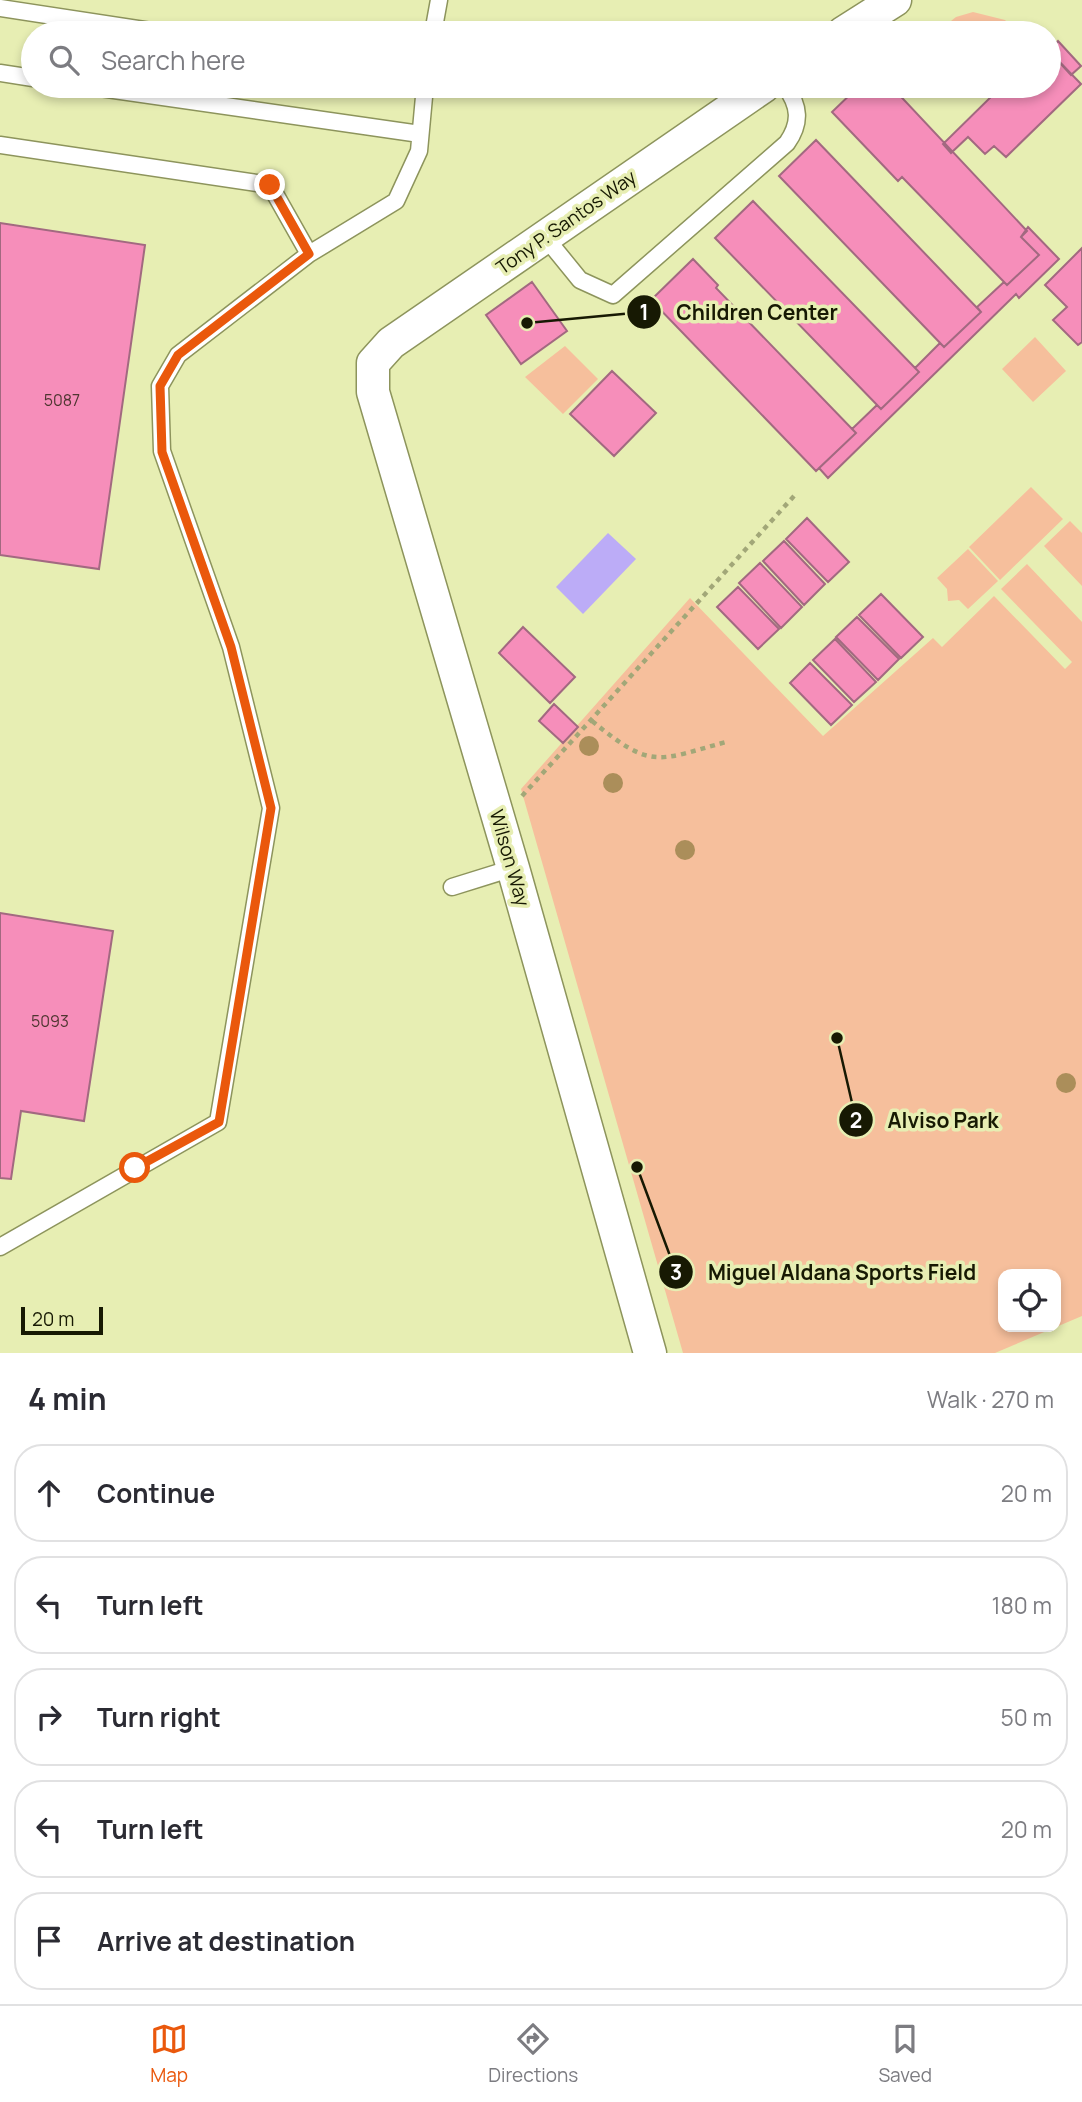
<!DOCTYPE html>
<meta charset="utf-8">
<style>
:root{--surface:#fff;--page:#f2f2f3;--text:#2b2b33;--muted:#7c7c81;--line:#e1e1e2;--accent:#ea580c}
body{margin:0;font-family:Manrope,sans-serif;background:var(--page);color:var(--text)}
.controls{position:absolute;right:21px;bottom:21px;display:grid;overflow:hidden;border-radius:14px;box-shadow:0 4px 10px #0003}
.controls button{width:63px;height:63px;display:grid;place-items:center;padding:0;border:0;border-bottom:2px solid var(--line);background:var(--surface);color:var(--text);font:35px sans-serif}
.scale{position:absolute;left:21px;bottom:18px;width:82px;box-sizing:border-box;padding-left:7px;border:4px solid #171903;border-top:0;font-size:19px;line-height:24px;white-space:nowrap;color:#171903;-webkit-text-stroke:5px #e7eeb3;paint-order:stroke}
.stop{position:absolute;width:21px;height:21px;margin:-16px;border:5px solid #ea580c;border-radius:50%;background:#fff}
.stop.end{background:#ea580c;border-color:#fff;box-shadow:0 2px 7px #0008}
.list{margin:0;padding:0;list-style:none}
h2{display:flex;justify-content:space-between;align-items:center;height:91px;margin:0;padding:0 28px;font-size:30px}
h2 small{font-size:23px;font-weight:400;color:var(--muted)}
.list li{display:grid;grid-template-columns:46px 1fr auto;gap:21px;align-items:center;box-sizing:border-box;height:98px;margin:0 14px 14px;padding:0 14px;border:2px solid var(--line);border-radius:28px}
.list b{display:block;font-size:26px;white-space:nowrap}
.list em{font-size:23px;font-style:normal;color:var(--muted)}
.icon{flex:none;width:38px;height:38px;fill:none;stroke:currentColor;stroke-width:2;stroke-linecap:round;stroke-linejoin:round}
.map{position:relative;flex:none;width:1082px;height:1353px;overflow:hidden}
.search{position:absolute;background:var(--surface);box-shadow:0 4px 10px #0003;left:21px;right:21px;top:21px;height:77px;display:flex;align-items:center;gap:18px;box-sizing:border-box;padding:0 24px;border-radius:38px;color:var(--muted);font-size:26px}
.sheet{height:651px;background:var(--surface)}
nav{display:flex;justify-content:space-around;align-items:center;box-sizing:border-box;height:98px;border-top:2px solid var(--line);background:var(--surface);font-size:19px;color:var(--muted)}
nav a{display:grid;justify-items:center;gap:4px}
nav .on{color:var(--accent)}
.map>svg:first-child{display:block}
</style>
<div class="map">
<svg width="1082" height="1353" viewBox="0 0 1082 1353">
<rect width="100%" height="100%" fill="#e7eeb3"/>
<path fill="#f6bf9c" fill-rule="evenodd" d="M 973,12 L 1005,20 L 1018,33 L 936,33 L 956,17 Z
M 1035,337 L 1066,371 L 1033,402 L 1002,369 Z
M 565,346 L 598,379 L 563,414 L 525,377 Z
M 1031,487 L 1063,519 L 1000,580 L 969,547 Z
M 1070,521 L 1082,533 L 1082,586 L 1044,546 Z
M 968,549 L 998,581 L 968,609 L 959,600 L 948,601 L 947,589 L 937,578 Z
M 1027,564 L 1082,622 L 1082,1316 L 995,1353 L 683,1353 L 521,789 L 690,598 L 823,736 L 933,638 L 942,647 L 994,596 L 1065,669 L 1072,662 L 1001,589 ZM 1003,1274 L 1056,1274 L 1056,1327 L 1003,1327 Z"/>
<path fill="#bcacf7" d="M 608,533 L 636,559 L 583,614 L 556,587 Z"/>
<path fill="#f68eba" stroke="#a26980" stroke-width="2" d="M 1058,41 L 1081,66 L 1071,75 L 1049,51 Z
M 1049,51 L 1081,84 L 1006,157 L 994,146 L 985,154 L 968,137 L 951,153 L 943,144 L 1002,86 L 1049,86 Z
M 859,86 L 891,86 L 1027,231 L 1021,237 L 1039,255 L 1007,285 L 902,177 L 898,181 L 832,112 Z
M 816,140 L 981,312 L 944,347 L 779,176 Z
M 753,201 L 919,372 L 881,409 L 715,238 Z
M 0,223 L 145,245 L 99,569 L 0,555 Z
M 1028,227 L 1059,259 L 1019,298 L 1016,294 L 828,478 L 819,468 L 856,433 L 852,429 L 877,405 L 881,409 L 919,372 L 915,368 L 940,343 L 944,347 L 981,312 L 977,307 L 1004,282 L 1007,285 L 1039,255 L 1021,237 Z
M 1082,248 L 1082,342 L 1078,345 L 1053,320 L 1067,307 L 1045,285 Z
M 693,259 L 718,285 L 716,288 L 856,433 L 816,471 L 651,300 Z
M 532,282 L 567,331 L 521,364 L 486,315 Z
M 612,371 L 656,413 L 614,456 L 570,414 Z
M 807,518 L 849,562 L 828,582 L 786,539 Z
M 784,541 L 825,584 L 804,605 L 763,561 Z
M 760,563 L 802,607 L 781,628 L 739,583 Z
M 738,587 L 779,629 L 758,649 L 717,607 Z
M 881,594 L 923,637 L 901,658 L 859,615 Z
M 857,617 L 899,659 L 878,680 L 836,637 Z
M 523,627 L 575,677 L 550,703 L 499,653 Z
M 835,639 L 876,682 L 854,702 L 813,660 Z
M 810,663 L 852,705 L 831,725 L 790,683 Z
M 554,704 L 578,727 L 563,743 L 539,721 Z
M 0,913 L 113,931 L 84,1121 L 21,1111 L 11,1179 L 0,1178 Z"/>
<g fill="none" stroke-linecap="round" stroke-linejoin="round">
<g stroke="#8d945c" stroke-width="19">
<path id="lane" d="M 0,8 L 164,33
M 433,33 L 439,0
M 0,73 L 33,78
M 86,86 L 420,134
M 0,145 L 270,185 L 309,254
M 545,237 L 580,280 L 613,295 L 787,143 C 801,123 800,106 785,86
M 452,887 L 513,868
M 0,1247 L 218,1122 L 271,808 L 231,647 L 162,451 L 160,386 L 178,355 L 309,254 L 396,201 L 419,151 L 425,86"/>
</g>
<g stroke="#8d945c" stroke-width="35">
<path id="street" d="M 843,33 L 895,0
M 650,1353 L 513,868 L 373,392 L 373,363 L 391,343 L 764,86"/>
</g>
<path stroke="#a2a778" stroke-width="4.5" stroke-dasharray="5 5" stroke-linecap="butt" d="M 592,721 C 652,770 656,761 726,742
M 522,796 L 794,496"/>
<use href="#lane" stroke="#fff" stroke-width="16"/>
<use href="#street" stroke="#fff" stroke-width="32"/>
</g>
<g fill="#ab8e5a">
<circle cx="589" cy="746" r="10"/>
<circle cx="613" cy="783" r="10"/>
<circle cx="685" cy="850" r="10"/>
<circle cx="1066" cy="1083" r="10"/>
</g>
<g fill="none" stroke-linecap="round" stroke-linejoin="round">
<path stroke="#ea580c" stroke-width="9" d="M 135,1168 L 219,1122 L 271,808 L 231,647 L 162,452 L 160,386 L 178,355 L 309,254 L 270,185"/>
</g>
<g text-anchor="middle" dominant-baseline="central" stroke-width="7" stroke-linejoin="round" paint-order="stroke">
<g font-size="16" fill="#4f3631">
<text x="62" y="400">5087</text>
<text x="50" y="1021">5093</text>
</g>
<g font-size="19" fill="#171903" stroke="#e7eeb3">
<text transform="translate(566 222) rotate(-35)">Tony P. Santos Way</text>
<text transform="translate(510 858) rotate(74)">Wilson Way</text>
</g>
</g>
<path fill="none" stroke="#171903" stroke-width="2.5" d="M527 323L644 312M837 1038L856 1120M637 1167L676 1272"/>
<g fill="#171903" stroke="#e7eeb3" stroke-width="2.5">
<circle cx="527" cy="323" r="7"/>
<circle cx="837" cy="1038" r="7"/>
<circle cx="637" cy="1167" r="7"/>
<circle cx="644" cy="312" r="18"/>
<circle cx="856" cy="1120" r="18"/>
<circle cx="676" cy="1272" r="18"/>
</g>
<g font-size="21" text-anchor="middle" font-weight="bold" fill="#fff">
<text x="644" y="320">1</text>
<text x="856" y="1128">2</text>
<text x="676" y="1280">3</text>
</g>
<g font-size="21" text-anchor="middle" font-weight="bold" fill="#171903" stroke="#e7eeb3" stroke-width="7" stroke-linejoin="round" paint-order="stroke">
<text x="757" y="320">Children Center</text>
<text x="943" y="1128">Alviso Park</text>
<text x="842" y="1280">Miguel Aldana Sports Field</text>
</g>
</svg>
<div class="controls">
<button><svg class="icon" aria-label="locate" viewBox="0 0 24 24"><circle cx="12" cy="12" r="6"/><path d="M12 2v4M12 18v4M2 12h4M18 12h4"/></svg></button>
</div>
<div class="scale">20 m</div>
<div class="stop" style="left:135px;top:1168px"></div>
<div class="stop end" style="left:270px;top:185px"></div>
<div class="search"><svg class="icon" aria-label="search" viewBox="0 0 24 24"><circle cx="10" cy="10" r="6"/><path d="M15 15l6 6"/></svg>Search here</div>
</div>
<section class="sheet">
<h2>4 min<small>Walk · 270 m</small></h2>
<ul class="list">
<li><svg class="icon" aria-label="ahead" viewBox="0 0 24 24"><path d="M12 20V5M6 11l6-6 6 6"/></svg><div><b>Continue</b></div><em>20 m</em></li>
<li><svg class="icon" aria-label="left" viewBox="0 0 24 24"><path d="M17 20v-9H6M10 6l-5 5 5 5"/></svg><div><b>Turn left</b></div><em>180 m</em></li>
<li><svg class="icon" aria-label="right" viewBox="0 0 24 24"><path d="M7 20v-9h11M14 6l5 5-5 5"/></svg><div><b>Turn right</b></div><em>50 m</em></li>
<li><svg class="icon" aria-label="left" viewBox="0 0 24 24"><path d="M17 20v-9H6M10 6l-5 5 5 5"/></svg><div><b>Turn left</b></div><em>20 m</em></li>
<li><svg class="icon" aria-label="arrive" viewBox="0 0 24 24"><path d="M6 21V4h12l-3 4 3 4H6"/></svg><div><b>Arrive at destination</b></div></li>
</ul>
</section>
<nav>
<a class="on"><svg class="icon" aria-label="map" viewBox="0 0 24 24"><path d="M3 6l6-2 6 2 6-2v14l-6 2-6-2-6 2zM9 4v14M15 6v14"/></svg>Map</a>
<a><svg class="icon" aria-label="directions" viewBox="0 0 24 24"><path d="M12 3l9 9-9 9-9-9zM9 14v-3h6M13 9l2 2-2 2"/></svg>Directions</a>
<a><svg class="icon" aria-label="saved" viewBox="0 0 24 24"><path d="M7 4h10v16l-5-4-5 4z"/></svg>Saved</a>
</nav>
